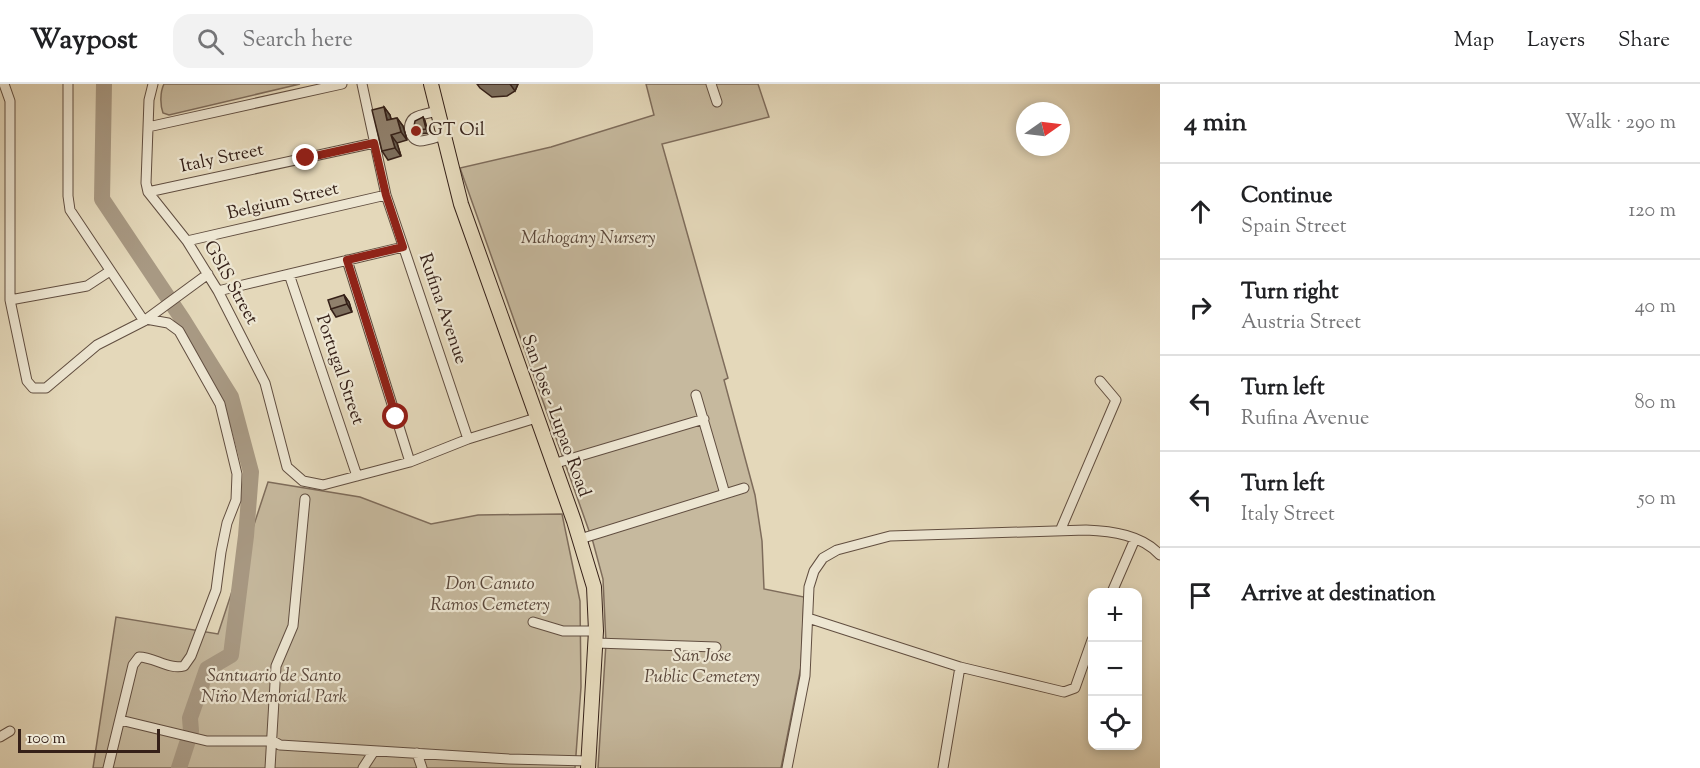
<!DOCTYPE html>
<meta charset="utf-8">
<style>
:root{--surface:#fff;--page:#f2f2f2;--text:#202124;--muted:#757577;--line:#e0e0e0}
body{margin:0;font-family:"Sorts Mill Goudy",serif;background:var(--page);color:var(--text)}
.controls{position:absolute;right:18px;bottom:18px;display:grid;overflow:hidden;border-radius:12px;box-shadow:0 3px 9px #0003}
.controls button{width:54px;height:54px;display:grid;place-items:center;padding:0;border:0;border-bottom:2px solid var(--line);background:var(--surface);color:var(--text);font:30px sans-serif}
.compass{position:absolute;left:1016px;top:18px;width:54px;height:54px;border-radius:50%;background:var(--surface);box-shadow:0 3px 9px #0003;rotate:76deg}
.scale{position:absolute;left:18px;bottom:15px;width:142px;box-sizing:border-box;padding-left:6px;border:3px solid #352018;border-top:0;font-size:16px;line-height:21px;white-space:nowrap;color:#352018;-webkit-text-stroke:4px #ede6d2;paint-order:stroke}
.stop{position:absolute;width:18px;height:18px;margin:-14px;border:4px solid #8f2418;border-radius:50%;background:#fff}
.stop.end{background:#8f2418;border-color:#fff;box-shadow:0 2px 6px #0008}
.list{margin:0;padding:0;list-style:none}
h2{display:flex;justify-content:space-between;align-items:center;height:78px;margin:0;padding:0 24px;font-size:26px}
h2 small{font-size:20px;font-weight:400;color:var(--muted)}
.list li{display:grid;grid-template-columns:39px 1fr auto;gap:18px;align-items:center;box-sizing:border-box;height:96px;padding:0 24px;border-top:2px solid var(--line)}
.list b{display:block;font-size:22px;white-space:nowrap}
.list p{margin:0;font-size:20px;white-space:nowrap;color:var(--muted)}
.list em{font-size:20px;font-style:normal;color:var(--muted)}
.icon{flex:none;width:33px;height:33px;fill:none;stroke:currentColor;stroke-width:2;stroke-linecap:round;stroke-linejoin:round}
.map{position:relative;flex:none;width:1160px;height:684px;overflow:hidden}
header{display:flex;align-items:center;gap:36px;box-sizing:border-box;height:84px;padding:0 30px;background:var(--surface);border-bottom:2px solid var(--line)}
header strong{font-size:28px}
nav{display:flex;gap:33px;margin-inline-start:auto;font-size:21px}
.search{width:420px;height:54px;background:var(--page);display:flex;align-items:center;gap:15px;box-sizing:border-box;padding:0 21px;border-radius:18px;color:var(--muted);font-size:22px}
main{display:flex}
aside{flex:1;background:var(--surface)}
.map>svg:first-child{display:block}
</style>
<header>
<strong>Waypost</strong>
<div class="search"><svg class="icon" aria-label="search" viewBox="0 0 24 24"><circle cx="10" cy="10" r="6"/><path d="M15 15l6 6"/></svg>Search here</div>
<nav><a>Map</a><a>Layers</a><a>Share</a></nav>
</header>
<main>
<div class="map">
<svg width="1160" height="684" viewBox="0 0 1160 684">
<rect width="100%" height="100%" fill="#e4d8ba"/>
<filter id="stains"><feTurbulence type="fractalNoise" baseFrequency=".00333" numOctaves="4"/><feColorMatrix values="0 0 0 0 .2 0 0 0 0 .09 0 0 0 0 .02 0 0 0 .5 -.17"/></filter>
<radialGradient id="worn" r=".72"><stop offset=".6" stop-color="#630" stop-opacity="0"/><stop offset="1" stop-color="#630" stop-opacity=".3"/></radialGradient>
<path fill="#c6b99e" stroke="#7e6c5b" stroke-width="1.5" d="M 164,0 L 300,0 L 169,31 L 163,29 C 160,21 160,8 164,0 Z
M 646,0 L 758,0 L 769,33 L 662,60 L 728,294 L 724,296 L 755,411 L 762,457 L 764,505 L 804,513 L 801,583 L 781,684 L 598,684 L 606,559 L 603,495 L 593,458 L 460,84 L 551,63 L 654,31 Z
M 268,398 L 360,413 L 431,440 L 478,431 L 562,430 L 580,517 L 581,603 L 575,684 L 93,684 L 116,533 L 218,550 Z"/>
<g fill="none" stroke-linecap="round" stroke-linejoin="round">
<path stroke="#a89983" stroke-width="16" d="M 104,0 L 102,115 L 183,236 L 231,313 L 251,388 L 246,452 L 231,571 L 207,585 L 190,634 L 191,647 L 179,684"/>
<g stroke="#614e40" stroke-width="11">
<path id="minor" d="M 4,0 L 10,17 L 10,216 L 27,297 L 33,304 L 46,304 L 97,261 L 144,237 L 208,190
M 68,0 L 68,112 L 70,126 L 144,237
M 153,0 L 149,16 L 146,99 L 148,108 L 187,157 L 218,207 L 265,299 L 287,383 L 303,397 L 323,401 L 410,378 L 468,355 L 536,334
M 362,0 L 386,111 L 468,355
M 711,0 L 717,18
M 438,27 C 431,29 420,30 414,34 C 406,40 409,56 420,57 C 427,57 437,53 444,51
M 148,43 L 342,0
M 148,108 L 374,59
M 187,157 L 386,111
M 347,176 L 410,378
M 289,190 L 357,392
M 218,207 L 403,163
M 10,216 L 87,202 L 110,187
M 696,311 L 725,410
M 553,380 L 704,335
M 1060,447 L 1116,316 L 1100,297
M 580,455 L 744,404
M 1112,508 L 1135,455
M 808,534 L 960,583 L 943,684
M 533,538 L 563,547 L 596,547
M 596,559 L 716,563
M 960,583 L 1064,608 L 1075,604 L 1092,556
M 120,636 L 207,657 L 273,657 L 280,661 L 509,675 L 588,677
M 0,653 L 10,647
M 417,669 L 422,684
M 108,684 L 133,581 L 139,573 C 154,573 169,586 184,582 L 191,572 L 216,506 L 221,468 L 227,439 L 236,416 L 237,390 L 220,320 L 179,247 L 168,239 L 146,235
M 270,684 L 276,582 L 293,542 L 305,415
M 363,684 L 374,667
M 787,684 L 805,592 L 809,503 L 814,487 L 823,474 L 837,466 L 890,452 L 1086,446 C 1112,447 1142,451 1160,471"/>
</g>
<g stroke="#352018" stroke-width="16">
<path id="highway" d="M 431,0 L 461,120 L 574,437 L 594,503 L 596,547 L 588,684"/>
</g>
<use href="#minor" stroke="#ede6d2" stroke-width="9"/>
<use href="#highway" stroke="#e4d8ba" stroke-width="14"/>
</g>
<path fill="#7c6e5d" stroke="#352018" stroke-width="1.5" d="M 477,0 L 518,0 L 515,7 L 507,12 L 492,13 L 480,4 Z
M 384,23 L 390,31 L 391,35 L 397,34 L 403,42 L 407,56 L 397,59 L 401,72 L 388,76 L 382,67 Z
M 423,33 L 425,37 L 428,49 L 419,50 L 414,42 Z
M 344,211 L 349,218 L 352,228 L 336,233 L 331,225 Z"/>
<path fill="#655a4c" stroke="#352018" stroke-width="1.5" d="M 510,0 L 518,0 L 515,7 Z
M 384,23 L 390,31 L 393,44 L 387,36 Z
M 423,33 L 425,37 L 428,49 L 426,45 Z
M 397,34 L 403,42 L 407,56 L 401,48 Z
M 391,51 L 397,59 L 401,72 L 395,64 Z
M 344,211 L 349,218 L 352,228 L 347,220 Z"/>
<path fill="#90806c" stroke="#352018" stroke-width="1.5" d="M 384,23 L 387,36 L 397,34 L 401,48 L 391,51 L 395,64 L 382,67 L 372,26 Z
M 423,33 L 426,45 L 417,46 L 414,42 L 415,37 Z
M 344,211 L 347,220 L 331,225 L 328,216 Z"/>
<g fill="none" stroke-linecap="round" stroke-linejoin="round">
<path stroke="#8f2418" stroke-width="8" d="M 306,74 L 374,59 L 386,111 L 403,163 L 347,176 L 396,333"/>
</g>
<circle fill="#8f2418" stroke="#ede6d2" stroke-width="2" cx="416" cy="47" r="6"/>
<g text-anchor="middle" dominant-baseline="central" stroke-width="4.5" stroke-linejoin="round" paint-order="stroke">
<g font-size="18" fill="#352018" stroke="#ede6d2" text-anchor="start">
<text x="428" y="47">GT Oil</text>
</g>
<g font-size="18" fill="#352018" stroke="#ede6d2">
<text transform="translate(222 75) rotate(-12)">Italy Street</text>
<text transform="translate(283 118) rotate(-13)">Belgium Street</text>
<text transform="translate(230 199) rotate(61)">GSIS Street</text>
<text transform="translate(442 225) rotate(71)">Rufina Avenue</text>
<text transform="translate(339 286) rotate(71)">Portugal Street</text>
<text transform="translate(555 332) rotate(70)">San Jose - Lupao Road</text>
</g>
<g font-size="18" font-style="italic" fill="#59463a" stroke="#ede6d2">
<text x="588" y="155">Mahogany Nursery</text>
<text x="490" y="501">Don Canuto<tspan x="490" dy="21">Ramos Cemetery</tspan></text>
<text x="702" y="573">San Jose<tspan x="702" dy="21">Public Cemetery</tspan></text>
<text x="274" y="593">Santuario de Santo<tspan x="274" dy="21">Niño Memorial Park</tspan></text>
</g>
</g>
<rect width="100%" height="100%" filter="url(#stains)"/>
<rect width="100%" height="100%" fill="url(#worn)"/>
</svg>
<div class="controls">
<button>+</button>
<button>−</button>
<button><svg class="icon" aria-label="locate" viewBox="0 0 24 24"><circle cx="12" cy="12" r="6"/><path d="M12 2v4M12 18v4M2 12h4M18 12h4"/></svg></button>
</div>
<svg class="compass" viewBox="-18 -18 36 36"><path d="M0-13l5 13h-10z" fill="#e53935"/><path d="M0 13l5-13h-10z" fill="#757577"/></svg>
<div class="scale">100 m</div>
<div class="stop" style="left:396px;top:333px"></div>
<div class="stop end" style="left:306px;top:74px"></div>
</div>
<aside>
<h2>4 min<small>Walk · 290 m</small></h2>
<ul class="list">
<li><svg class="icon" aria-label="ahead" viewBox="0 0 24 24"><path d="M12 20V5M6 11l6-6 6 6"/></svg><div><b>Continue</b><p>Spain Street</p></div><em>120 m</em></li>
<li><svg class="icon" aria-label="right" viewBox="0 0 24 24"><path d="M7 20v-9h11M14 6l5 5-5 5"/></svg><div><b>Turn right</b><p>Austria Street</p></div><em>40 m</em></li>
<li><svg class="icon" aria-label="left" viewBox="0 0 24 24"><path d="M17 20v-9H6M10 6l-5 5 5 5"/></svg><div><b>Turn left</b><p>Rufina Avenue</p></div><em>80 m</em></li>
<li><svg class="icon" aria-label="left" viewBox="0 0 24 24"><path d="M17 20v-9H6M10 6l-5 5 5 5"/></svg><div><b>Turn left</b><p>Italy Street</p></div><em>50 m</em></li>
<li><svg class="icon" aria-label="arrive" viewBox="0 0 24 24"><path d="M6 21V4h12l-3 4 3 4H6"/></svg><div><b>Arrive at destination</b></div></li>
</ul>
</aside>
</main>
